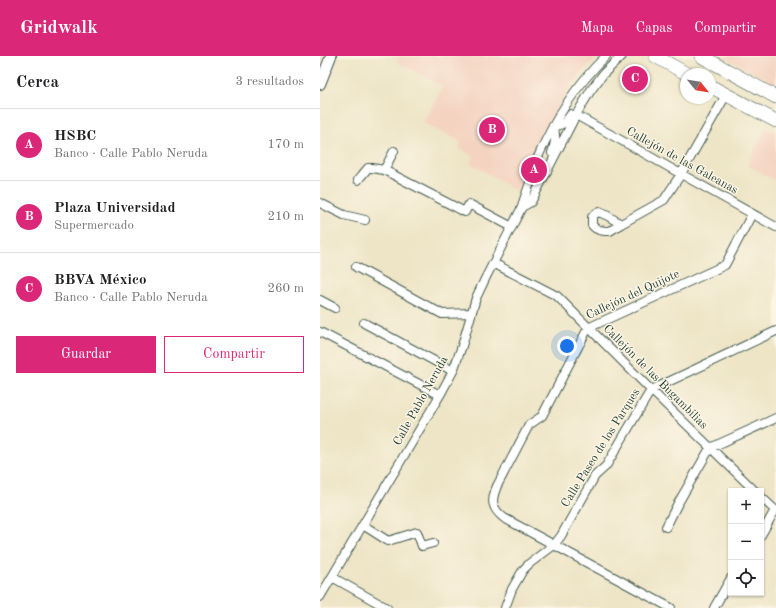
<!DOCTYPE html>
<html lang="es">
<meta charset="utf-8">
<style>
:root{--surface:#fff;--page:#f6f6f6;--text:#202124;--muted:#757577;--line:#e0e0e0;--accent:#db2777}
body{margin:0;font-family:"Old Standard TT",serif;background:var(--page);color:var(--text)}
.controls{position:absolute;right:12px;bottom:12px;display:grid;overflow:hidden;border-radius:0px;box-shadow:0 1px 3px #0004}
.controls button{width:36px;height:36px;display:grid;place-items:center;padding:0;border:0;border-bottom:1px solid var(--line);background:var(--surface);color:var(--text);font:20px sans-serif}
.compass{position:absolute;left:360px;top:12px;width:36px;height:36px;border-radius:50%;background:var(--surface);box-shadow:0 1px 3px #0004;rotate:120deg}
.you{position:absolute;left:247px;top:290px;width:14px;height:14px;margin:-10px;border:3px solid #fff;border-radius:50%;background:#1a73e8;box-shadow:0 0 0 6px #1a73e833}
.badge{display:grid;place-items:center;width:26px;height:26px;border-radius:50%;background:var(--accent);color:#fff;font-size:13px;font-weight:700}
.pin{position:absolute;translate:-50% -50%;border:2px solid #fff;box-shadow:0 1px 4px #0006}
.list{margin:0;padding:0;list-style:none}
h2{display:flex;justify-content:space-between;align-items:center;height:52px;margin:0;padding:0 16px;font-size:17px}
h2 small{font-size:13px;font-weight:400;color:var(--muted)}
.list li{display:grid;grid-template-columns:26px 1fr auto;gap:12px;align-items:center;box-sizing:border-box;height:72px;padding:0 16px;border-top:1px solid var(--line)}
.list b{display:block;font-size:15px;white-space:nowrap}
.list p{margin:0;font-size:13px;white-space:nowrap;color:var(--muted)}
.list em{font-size:13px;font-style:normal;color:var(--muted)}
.actions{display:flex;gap:8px;padding:12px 16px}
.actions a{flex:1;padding:9px 0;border:1px solid var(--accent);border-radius:0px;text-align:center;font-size:14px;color:var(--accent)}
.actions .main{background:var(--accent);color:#fff}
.icon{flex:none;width:22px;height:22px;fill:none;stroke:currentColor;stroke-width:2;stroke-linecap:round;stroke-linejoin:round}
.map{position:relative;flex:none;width:456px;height:552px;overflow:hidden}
header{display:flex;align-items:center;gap:24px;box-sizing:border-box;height:56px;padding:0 20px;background:var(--accent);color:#fff}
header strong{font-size:19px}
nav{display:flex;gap:22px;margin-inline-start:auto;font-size:14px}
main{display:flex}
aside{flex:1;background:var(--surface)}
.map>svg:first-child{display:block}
</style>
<header>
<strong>Gridwalk</strong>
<nav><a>Mapa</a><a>Capas</a><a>Compartir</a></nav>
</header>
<main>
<aside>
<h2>Cerca<small>3 resultados</small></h2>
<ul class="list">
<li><span class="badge">A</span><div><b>HSBC</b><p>Banco · Calle Pablo Neruda</p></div><em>170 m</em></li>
<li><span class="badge">B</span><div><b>Plaza Universidad</b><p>Supermercado</p></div><em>210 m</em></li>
<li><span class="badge">C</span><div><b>BBVA México</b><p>Banco · Calle Pablo Neruda</p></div><em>260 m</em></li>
</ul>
<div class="actions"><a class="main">Guardar</a><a>Compartir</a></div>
</aside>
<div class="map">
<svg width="456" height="552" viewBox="0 0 456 552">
<rect width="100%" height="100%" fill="#fcf5e5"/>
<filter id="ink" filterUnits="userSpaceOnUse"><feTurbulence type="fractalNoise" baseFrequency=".025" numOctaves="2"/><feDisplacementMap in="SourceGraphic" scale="8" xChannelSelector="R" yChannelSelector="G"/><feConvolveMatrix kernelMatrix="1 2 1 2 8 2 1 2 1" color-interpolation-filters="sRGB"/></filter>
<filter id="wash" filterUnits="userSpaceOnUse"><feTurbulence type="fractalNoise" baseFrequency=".012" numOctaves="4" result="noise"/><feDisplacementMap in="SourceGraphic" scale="16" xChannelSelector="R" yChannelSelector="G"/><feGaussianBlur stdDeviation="0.9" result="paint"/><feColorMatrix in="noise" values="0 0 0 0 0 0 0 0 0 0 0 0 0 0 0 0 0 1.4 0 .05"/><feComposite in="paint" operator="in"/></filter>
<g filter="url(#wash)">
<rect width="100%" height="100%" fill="#eee5c7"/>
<path fill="#f4d3c1" d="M 79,0 L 278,0 L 262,16 L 253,27 L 223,81 L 207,119 L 201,130 L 195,134 L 150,107 L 153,100 L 139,92 L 141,86 L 103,67 L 123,30 L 77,6 Z
M 403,0 L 456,0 L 456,29 Z
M 447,72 L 456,77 L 456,125 L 427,109 Z"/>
</g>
<g filter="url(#ink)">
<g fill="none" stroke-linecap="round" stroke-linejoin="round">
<g stroke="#3e564a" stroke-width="10">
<path id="minor" d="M 256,59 L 361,118 L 456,171
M 74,95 L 64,114 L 145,156 L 149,148 L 192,171
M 232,97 C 235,87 237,80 233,70 C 244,69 245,67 251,58
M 38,124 L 48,112 L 52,112 L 64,114
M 0,147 L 24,159 L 45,164
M 202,151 L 211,146 L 256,59 L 271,34 L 284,17 L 302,0
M 301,168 L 288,160 L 279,156 L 275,158 L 272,161 L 272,169 L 275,172 L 279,174 L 285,175 L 290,175 L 301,168 L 344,144 L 361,118 L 406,39
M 173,207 L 237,240 L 331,334 L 435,435
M 36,211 L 122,258 L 151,257
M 0,244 L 15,252
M 44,267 L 133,315
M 0,276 L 120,339
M 441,441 L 455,454
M 43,469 L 68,485 L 97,476 L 102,490 L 113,487
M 346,471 L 357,449 L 390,392 L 456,362
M 441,479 L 455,454 L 456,454
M 12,521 L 67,552
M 0,541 L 120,339 L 133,315 L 142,290 L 156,242 L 166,221 L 202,151 C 204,142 207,135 210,127 C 212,119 214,110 218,101 C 234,64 257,28 286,0
M 185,552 L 192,533 L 203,514 L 210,507 L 234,489 L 241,480 L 275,420 L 286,410 L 331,334 L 456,275
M 351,552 L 184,462 C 171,452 171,444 177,430 L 209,369 L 222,360 L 268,272 L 405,209 L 432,158
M 394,552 L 411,522"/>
</g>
<g stroke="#3e564a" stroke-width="12">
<path id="tertiary" d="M 0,28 L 11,0"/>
</g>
<g stroke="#3e564a" stroke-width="14">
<path id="primary" d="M 335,0 L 367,18
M 381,0 L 456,41
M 390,30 L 456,65"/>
</g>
<use href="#minor" stroke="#fff" stroke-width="8"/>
<use href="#tertiary" stroke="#fff" stroke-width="10"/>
<use href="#primary" stroke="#fff" stroke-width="13"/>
</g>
</g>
<g text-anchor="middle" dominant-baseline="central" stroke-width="3" stroke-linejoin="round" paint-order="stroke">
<g font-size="12" fill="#1f3d34" stroke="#fcf5e5">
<text transform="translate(362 105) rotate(29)">Callejón de las Galeanas</text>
<text transform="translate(313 239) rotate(-25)">Callejón del Quijote</text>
<text transform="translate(335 321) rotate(45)">Callejón de las Bugambilias</text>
<text transform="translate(101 345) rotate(-61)">Calle Pablo Neruda</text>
<text transform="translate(281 392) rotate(-58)">Calle Paseo de los Parques</text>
</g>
</g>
</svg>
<div class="controls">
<button>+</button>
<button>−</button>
<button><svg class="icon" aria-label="locate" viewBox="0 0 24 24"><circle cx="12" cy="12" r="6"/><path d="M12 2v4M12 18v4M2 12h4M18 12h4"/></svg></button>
</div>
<svg class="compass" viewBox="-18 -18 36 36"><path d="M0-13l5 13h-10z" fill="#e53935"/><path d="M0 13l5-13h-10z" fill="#757577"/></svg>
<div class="you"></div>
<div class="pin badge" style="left:214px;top:114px">A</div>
<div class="pin badge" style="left:172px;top:74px">B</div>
<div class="pin badge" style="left:315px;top:23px">C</div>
</div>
</main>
